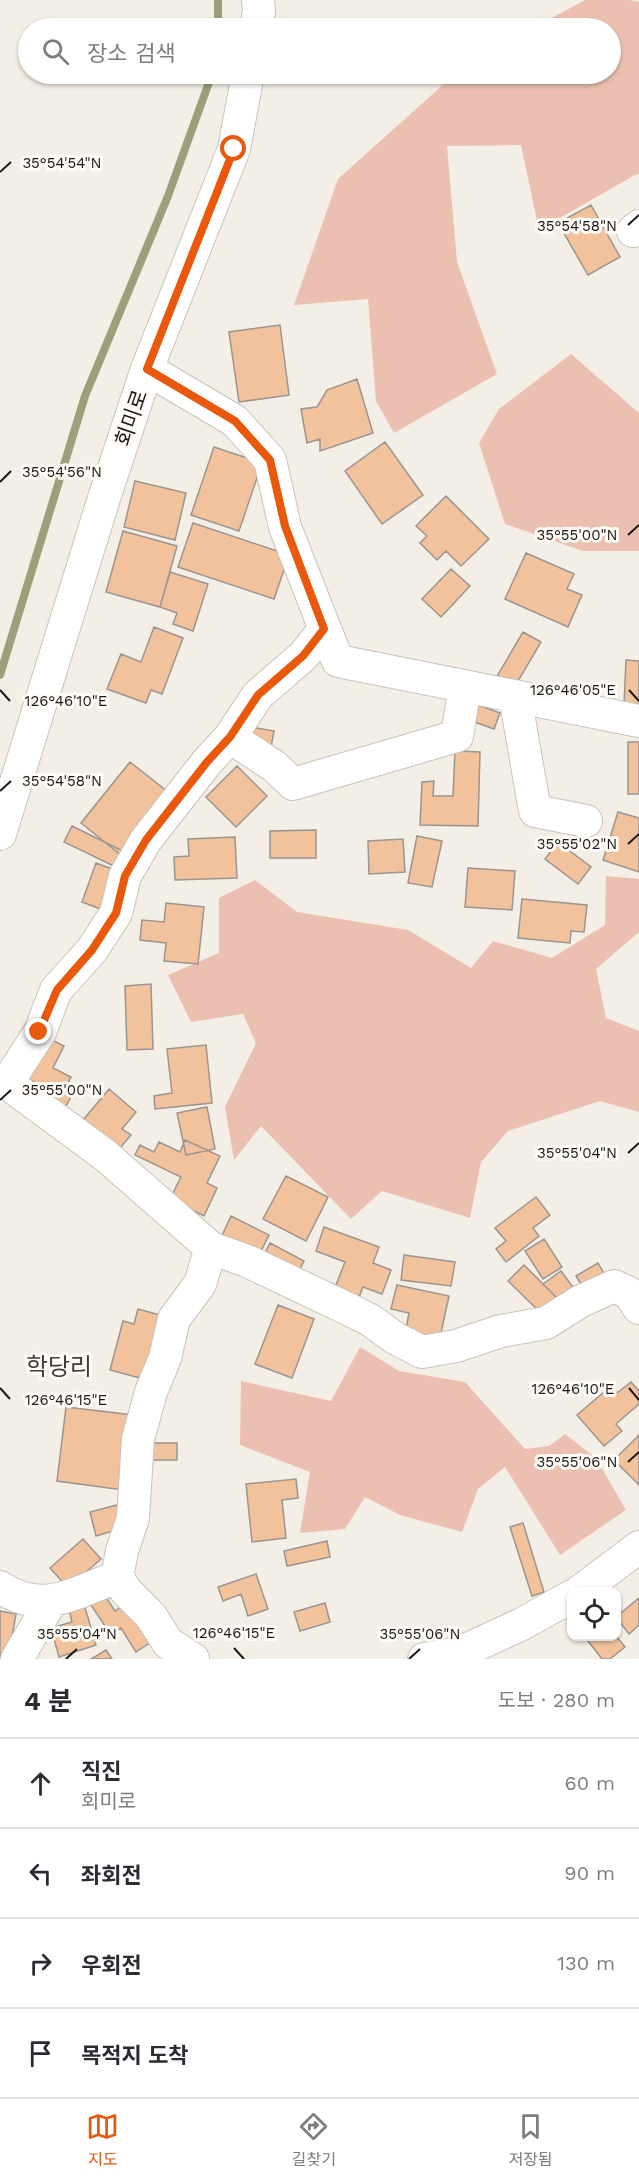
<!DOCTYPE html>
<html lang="ko">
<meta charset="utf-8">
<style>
:root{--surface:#fff;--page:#f7f7f7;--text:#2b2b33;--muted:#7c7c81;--line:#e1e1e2;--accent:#ea580c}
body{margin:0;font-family:"Work Sans","Noto Sans KR",sans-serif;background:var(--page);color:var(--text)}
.controls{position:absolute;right:18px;bottom:18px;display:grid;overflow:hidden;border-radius:12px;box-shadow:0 2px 4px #0004}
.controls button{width:54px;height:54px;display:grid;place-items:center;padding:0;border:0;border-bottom:2px solid var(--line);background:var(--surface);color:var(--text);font:30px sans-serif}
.stop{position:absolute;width:18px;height:18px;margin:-14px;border:4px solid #ea580c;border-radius:50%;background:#fff}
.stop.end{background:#ea580c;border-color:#fff;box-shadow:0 2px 6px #0008}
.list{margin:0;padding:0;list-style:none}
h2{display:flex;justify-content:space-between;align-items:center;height:78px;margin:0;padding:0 24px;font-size:26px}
h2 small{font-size:20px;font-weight:400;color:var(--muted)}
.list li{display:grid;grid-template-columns:39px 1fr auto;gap:18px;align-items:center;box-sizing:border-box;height:90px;padding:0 24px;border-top:2px solid var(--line)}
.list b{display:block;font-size:22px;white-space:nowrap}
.list p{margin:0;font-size:20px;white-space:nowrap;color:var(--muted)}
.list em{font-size:20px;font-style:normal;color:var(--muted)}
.icon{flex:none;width:33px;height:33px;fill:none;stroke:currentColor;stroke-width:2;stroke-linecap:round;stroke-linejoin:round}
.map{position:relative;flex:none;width:639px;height:1659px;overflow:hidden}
.search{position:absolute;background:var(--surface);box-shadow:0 2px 4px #0004;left:18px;right:18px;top:18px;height:66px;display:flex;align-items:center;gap:15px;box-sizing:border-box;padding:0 21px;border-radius:33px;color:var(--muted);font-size:22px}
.sheet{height:438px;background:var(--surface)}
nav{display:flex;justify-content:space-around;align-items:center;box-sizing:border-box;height:84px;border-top:2px solid var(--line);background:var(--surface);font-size:16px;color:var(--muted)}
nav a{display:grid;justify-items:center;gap:3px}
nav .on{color:var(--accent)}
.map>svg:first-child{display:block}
</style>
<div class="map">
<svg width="639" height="1659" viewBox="0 0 639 1659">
<rect width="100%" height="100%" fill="#f3eee6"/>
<path fill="#ebc0b0" d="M 585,0 L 630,0 L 639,2 L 639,174 L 635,175 L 539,230 L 521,145 L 447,146 L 457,262 L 497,374 L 394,433 L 376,401 L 368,299 L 294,305 L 338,179 L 455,74 L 610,74 L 610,28 L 533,28 Z
M 571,354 L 639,413 L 639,551 L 583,551 L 505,524 L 479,443 L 499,409 Z
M 606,876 L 639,879 L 639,932 L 596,969 L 606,1018 L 639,1031 L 639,1112 L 600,1101 L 508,1131 L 481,1162 L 470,1218 L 382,1191 L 351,1219 L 261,1126 L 234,1160 L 225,1107 L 256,1043 L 243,1014 L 191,1022 L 168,975 L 219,953 L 219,898 L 255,880 L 297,912 L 408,930 L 471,968 L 493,941 L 552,958 L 605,925 Z
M 360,1347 L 399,1371 L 465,1382 L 525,1449 L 549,1446 L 565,1434 L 596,1458 L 626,1510 L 560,1555 L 505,1467 L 478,1489 L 462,1532 L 400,1515 L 365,1497 L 345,1529 L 300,1533 L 310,1472 L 240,1445 L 241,1381 L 331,1401 Z"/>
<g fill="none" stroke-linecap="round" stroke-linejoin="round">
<path stroke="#9ba079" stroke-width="8" d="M 218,28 L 218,0
M 0,675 L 85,396 L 168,196 L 212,74"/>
</g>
<path fill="#f2c29c" stroke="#9c948f" stroke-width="1.5" d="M 591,205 L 620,257 L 588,275 L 558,223 Z
M 280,325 L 289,395 L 239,402 L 229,332 Z
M 357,379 L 373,433 L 320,451 L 320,439 L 307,443 L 301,409 L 317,407 L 327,390 Z
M 385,442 L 423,495 L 382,524 L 345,471 Z
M 214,447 L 262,463 L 239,531 L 191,515 Z
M 135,481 L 186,493 L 175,540 L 124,527 Z
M 446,496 L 489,539 L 461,566 L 446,551 L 437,560 L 420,543 L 427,536 L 416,526 Z
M 193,523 L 289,555 L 274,599 L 178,567 Z
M 123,531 L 177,546 L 160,607 L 106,592 Z
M 526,553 L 574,574 L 567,589 L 582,595 L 568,627 L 505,599 Z
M 451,569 L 470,586 L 441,617 L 422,599 Z
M 170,572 L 208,584 L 193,631 L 173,624 L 177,613 L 160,607 Z
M 154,627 L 183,638 L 162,694 L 151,690 L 146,703 L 107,689 L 121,654 L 141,662 Z
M 523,632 L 541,642 L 514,688 L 496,678 Z
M 626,660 L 639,661 L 639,710 L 624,705 Z
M 475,704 L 500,713 L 494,729 L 469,720 Z
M 251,727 L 274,731 L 270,753 L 247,749 Z
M 628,742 L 639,742 L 639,794 L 628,794 Z
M 455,751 L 480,752 L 478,826 L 420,825 L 422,782 L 434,781 L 433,796 L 453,796 Z
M 130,762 L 172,795 L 122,856 L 81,823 Z
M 237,766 L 267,796 L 236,827 L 206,797 Z
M 618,812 L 639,818 L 639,872 L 603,860 Z
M 72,826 L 131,855 L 124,871 L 64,842 Z
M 316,830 L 316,858 L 270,858 L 270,831 Z
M 417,836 L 442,841 L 432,887 L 408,883 Z
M 235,837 L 237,878 L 175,880 L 174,857 L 189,856 L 188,839 Z
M 403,839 L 405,872 L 369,874 L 368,841 Z
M 558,842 L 591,867 L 578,884 L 545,859 Z
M 96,863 L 120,872 L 106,911 L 82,902 Z
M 468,868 L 515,871 L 512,910 L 465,907 Z
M 522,899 L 587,905 L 584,932 L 571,931 L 570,943 L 518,938 Z
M 166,903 L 204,907 L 198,964 L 164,961 L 166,943 L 140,940 L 142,920 L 164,922 Z
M 151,984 L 153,1049 L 127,1050 L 125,986 Z
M 44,1036 L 64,1046 L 53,1068 L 71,1077 L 65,1089 L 73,1093 L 64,1110 L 37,1096 L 42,1086 L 23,1076 Z
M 206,1045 L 212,1103 L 155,1109 L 154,1096 L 172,1093 L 167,1049 Z
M 109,1089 L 136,1112 L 122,1129 L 131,1135 L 114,1155 L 78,1126 Z
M 207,1107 L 215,1149 L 186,1155 L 177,1113 Z
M 185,1140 L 220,1156 L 207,1183 L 217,1188 L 204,1216 L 170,1199 L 181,1177 L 135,1155 L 140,1145 L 154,1152 L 159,1142 L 180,1152 Z
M 286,1176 L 328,1197 L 306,1241 L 263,1219 Z
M 536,1197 L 550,1215 L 533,1228 L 539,1236 L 506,1262 L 496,1249 L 506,1241 L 495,1228 Z
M 231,1216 L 269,1235 L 258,1257 L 221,1238 Z
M 324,1227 L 379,1247 L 373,1263 L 391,1270 L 382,1294 L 363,1287 L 357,1302 L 325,1281 L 336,1285 L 345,1262 L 316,1251 Z
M 544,1239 L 562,1267 L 543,1279 L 525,1251 Z
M 270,1243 L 304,1261 L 296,1277 L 262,1259 Z
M 404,1255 L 455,1262 L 451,1286 L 401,1280 Z
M 598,1263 L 606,1277 L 584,1289 L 576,1276 Z
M 524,1265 L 559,1300 L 544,1316 L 508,1281 Z
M 561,1271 L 578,1294 L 559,1300 L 543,1284 Z
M 397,1285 L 449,1296 L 439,1342 L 405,1334 L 409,1313 L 391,1309 Z
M 278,1305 L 314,1319 L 292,1378 L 255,1364 Z
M 138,1309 L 160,1315 L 151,1381 L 110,1370 L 123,1321 L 134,1324 Z
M 631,1382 L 639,1391 L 639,1404 L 616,1424 L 622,1431 L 604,1446 L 577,1415 L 611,1386 L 617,1393 Z
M 66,1407 L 133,1415 L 123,1490 L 57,1481 Z
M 639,1435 L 639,1485 L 614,1460 Z
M 143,1443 L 177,1443 L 177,1460 L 143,1460 Z
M 296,1479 L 298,1498 L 282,1500 L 286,1538 L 252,1542 L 246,1484 Z
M 117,1505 L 123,1528 L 96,1536 L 90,1512 Z
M 523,1523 L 544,1592 L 532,1596 L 510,1527 Z
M 83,1539 L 101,1559 L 68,1588 L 50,1568 Z
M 327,1541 L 330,1557 L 287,1566 L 284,1551 Z
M 256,1574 L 268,1609 L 248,1616 L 241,1594 L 223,1601 L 218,1587 Z
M 101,1590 L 115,1611 L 126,1603 L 151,1642 L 136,1652 L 121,1628 L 111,1635 L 87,1599 Z
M 639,1598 L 639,1625 L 629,1634 L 616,1617 Z
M 325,1603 L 330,1622 L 300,1631 L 294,1612 Z
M 84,1604 L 96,1645 L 59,1657 L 51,1628 L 72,1622 L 69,1609 Z
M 0,1611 L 16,1614 L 8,1659 L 0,1659 Z
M 584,1636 L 616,1636 L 625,1647 L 610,1659 L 602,1659 Z
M 106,1650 L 112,1659 L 91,1659 Z"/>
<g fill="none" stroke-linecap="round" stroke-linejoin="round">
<g stroke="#c8c3bc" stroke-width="34">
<path id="minor" d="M 256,28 L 259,11 L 258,0
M 633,231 L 639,226
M 325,629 L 338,661 L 639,721
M 515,696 L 535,811 L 586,821
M 230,737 L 274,766 L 293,784 L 457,736 L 465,686
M 0,834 L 105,495 L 147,369 L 234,149 L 248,74
M 0,1082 L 7,1083 L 106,1156 L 211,1248 L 247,1261 L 348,1309 L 370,1320 L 395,1338 L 422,1352 L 456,1346 L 501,1331 L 546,1323 L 581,1301 L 614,1286 L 629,1293 L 639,1308
M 7,1083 L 40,1032 L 56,990 L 92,950 L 116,913 L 125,876 L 146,840 L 207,762 L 230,737 L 258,695 L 303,656 L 325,629 L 285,527 L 270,460 L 235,421 L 147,369
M 117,1577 L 122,1551 L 133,1518 L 138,1439 L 151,1392 L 165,1358 L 174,1319 L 200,1284 L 211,1248
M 0,1587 C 42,1616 74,1593 117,1577 L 126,1591 L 151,1616 L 168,1643 L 193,1659
M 579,1592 L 639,1547
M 17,1659 L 51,1601
M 424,1659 L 459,1653 L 522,1624 L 572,1596"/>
</g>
<use href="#minor" stroke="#fff" stroke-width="32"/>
</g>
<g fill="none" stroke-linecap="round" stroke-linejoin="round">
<path stroke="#ea580c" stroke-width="8" d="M 39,1032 L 57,990 L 92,950 L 116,913 L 125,876 L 146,840 L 207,762 L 230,737 L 258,695 L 303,656 L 324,629 L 285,526 L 270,460 L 235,421 L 147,369 L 234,149"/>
</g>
<path fill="none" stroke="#1a1816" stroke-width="2" d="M 0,172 L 11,162M 628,225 L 639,215M 0,482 L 11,471M 628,535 L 639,525M 0,690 L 10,701M 629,690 L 639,701M 0,791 L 11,781M 628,844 L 639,834M 0,1100 L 11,1090M 628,1153 L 639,1143M 0,1388 L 10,1399M 629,1388 L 639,1400M 628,1462 L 639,1452M 234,1648 L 244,1659M 66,1659 L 77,1649M 409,1659 L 420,1649"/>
<g text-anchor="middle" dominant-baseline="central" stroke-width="6" stroke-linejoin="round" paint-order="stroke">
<g font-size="21" fill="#1a1816" stroke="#fffcf7">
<text transform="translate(131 418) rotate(-71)">회미로</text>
</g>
<g font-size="24" fill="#403c36" stroke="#fffcf7">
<text x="59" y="1367">학당리</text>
</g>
</g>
<g font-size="15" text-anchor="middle" fill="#1a1816" stroke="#fffcf7" stroke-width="6" stroke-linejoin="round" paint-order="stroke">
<text x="62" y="168">35°54'54"N</text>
<text x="577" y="231">35°54'58"N</text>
<text x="62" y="477">35°54'56"N</text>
<text x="577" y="540">35°55'00"N</text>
<text x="573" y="695">126°46'05"E</text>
<text x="66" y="706">126°46'10"E</text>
<text x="62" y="786">35°54'58"N</text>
<text x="577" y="849">35°55'02"N</text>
<text x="62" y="1095">35°55'00"N</text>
<text x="577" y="1158">35°55'04"N</text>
<text x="573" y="1394">126°46'10"E</text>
<text x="66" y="1405">126°46'15"E</text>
<text x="577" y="1467">35°55'06"N</text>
<text x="234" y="1638">126°46'15"E</text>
<text x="77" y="1639">35°55'04"N</text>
<text x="420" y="1639">35°55'06"N</text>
</g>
</svg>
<div class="controls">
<button><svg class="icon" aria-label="locate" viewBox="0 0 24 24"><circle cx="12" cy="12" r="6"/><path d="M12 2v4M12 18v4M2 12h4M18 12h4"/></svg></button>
</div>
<div class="stop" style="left:234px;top:149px"></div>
<div class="stop end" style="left:39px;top:1032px"></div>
<div class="search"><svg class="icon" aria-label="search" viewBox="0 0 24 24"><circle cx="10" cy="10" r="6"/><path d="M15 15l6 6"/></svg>장소 검색</div>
</div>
<section class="sheet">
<h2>4 분<small>도보 · 280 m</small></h2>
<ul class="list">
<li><svg class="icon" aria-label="ahead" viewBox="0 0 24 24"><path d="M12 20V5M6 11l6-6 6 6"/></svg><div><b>직진</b><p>회미로</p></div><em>60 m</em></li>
<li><svg class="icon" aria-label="left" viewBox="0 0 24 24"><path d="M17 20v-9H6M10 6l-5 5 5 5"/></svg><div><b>좌회전</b></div><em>90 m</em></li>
<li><svg class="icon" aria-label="right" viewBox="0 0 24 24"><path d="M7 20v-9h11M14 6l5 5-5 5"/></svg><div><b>우회전</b></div><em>130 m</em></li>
<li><svg class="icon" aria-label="arrive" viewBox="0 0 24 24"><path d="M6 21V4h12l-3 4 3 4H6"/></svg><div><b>목적지 도착</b></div></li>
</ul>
</section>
<nav>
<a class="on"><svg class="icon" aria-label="map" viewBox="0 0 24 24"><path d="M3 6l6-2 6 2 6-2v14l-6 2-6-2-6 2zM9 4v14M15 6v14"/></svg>지도</a>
<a><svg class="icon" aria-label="directions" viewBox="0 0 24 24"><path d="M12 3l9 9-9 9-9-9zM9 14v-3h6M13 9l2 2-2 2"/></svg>길찾기</a>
<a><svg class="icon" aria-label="saved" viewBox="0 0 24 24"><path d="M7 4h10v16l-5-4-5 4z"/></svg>저장됨</a>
</nav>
